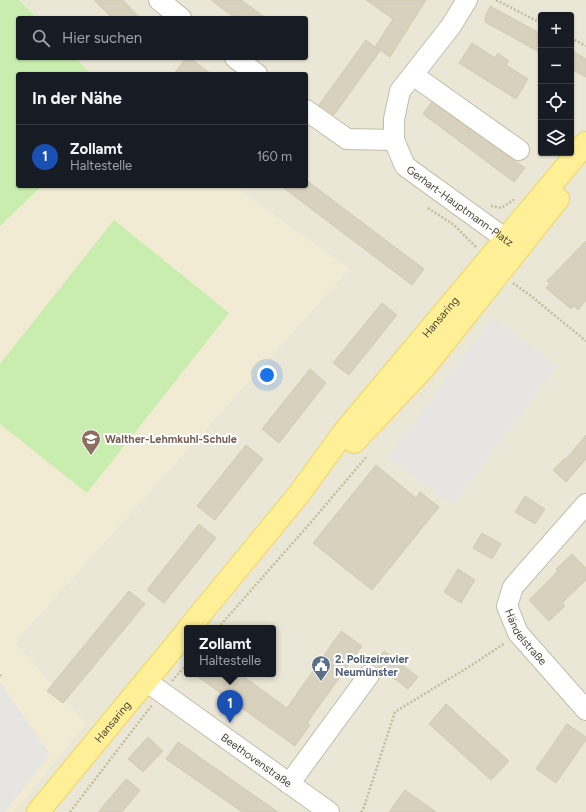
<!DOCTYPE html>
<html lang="de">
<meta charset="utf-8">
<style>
:root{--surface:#171b24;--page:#20242c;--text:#f1f3f6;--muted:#9ea1a6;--line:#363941;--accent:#8c9099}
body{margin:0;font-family:Figtree,sans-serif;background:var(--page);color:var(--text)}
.controls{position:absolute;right:12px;top:12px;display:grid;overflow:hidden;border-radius:4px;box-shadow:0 1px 3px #0004}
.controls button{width:36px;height:36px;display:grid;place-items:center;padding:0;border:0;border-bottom:1px solid var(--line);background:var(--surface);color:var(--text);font:20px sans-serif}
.you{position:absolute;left:267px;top:375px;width:14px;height:14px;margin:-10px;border:3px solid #fff;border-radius:50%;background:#1a73e8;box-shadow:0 0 0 6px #1a73e833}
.badge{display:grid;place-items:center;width:26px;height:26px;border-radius:50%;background:var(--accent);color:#fff;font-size:13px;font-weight:700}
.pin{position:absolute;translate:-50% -33px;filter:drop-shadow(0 1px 2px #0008)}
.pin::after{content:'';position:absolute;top:21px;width:14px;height:12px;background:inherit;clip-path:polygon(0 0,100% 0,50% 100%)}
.popup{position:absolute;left:184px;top:625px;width:92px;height:52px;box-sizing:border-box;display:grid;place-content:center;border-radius:4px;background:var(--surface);filter:drop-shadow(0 1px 3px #0005);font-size:13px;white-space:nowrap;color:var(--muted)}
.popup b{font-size:15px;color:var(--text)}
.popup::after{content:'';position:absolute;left:50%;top:100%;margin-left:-8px;border:8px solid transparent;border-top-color:var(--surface)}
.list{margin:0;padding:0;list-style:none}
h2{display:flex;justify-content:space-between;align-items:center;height:52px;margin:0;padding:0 16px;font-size:17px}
h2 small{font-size:13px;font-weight:400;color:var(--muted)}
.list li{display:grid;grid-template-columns:26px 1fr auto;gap:12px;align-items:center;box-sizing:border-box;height:64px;padding:0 16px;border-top:1px solid var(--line)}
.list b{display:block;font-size:15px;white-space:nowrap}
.list p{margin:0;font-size:13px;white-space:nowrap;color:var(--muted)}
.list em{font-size:13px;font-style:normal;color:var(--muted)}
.icon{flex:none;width:22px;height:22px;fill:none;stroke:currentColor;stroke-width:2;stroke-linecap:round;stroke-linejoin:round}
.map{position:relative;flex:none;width:586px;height:812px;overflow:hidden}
.search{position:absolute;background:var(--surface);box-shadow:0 1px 3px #0004;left:16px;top:16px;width:292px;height:44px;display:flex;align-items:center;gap:10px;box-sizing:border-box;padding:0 14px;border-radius:4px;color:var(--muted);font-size:15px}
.panel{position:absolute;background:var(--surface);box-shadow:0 1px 3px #0004;left:16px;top:72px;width:292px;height:116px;border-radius:4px}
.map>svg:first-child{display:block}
</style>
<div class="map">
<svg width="586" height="812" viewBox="0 0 586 812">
<rect width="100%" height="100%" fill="#f6f4e9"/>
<path fill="#eae7d6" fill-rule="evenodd" d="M 19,0 L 586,0 L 586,812 L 14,812 L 85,724 L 27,656 L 14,643 L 349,269 L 233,186 L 306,186 L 306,74 L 91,74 L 75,58 L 306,58 L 306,18 L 37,18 ZM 541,15 L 571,15 L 571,153 L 541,153 ZM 187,628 L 273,628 L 273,674 L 187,674 Z"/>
<path fill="#f0ebd2" d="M 42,186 L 233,186 L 349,269 L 14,643 L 27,656 L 85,724 L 14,812 L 0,812 L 0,226 Z"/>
<path fill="#c8edaf" d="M 0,0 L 19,0 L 37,18 L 18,18 L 18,58 L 75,58 L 91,74 L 18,74 L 18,186 L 42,186 L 0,226 Z
M 114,220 L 229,313 L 87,493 L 0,424 L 0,364 Z"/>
<path fill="#e7e5e1" d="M 493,318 L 557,366 L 452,505 L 388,457 Z
M 0,682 L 50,754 L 5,812 L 0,812 Z"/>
<path fill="#d8d1bd" stroke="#d4cbb0" d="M 94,0 L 123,0 L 140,18 L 112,18 Z
M 211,0 L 241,0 L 266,18 L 235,18 Z
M 366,0 L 426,0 L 390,57 L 375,47 L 393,19 Z
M 490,6 L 541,34 L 541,53 L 485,22 L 485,17 Z
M 366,40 L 380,51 L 334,115 L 319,105 Z
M 472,43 L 495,58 L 498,53 L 509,61 L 506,65 L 528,79 L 516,99 L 459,63 Z
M 571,50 L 586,59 L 586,77 L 571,69 Z
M 186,58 L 190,58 L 211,74 L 174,74 Z
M 432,102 L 525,168 L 514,182 L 423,114 Z
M 306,180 L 424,269 L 412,285 L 281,186 L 306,186 Z
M 586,241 L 586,300 L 578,310 L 574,306 L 571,309 L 546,288 L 550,283 L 547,281 Z
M 382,303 L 397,315 L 349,375 L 333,363 Z
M 310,369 L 326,383 L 279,443 L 262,429 Z
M 586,435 L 586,459 L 566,482 L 553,470 L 565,458 L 566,459 Z
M 246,445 L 263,459 L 215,520 L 197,506 Z
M 376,465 L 416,498 L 420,492 L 439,507 L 372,590 L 313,543 Z
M 525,496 L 545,509 L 535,524 L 515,512 Z
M 199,524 L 216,538 L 164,603 L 147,590 Z
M 482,533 L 501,544 L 492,559 L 473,548 Z
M 572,554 L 586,568 L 586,580 L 562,603 L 565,606 L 549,621 L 529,600 L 558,571 L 556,569 Z
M 458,569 L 475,580 L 461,603 L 444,592 Z
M 129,591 L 145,604 L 63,703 L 47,691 Z
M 341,631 L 362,646 L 307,723 L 310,725 L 295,746 L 194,674 L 240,674 L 287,708 Z
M 384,651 L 418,677 L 408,689 L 375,664 Z
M 446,704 L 509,761 L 491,780 L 429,724 Z
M 567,724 L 586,737 L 586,740 L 556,783 L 536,769 Z
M 148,737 L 163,751 L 143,772 L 128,759 Z
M 178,742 L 225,775 L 278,812 L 242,812 L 166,759 Z
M 126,779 L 140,790 L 122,812 L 98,812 Z
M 405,790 L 436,812 L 389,812 Z"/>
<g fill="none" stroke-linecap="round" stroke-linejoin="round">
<g stroke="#c2bdaa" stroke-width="22">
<g id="minor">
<path d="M 159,0 L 181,18"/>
<path id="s1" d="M 467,0 L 451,26 L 400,91 L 394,119 L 394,140 L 405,166 L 518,248"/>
<path d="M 235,58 L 257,74"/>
<path d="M 413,75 L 519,150"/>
<path d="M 306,110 L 347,139 L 394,140"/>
<path id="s2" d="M 586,504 L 513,587 L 507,606 L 518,633 L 586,710"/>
<path id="s3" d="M 146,681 L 329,812"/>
<path d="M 289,784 L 369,675"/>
</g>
</g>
<g stroke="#eed65f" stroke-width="24">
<g id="major">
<path d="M 354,442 L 423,369 L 558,199"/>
<path id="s4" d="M 189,628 L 299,494 L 344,432 L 586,143"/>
<path id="s5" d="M 38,812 L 187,631"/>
</g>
</g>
<path stroke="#c5bc9a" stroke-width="2.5" stroke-dasharray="2 2" stroke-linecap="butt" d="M 496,0 L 541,23
M 571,38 L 586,46
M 491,206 L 501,208 L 515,199
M 428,208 L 454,225 L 476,247
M 513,283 L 531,296 L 586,341
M 218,628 L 312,521 L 367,456
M 0,675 L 1,676
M 172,681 L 187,664
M 70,812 L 152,705
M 361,812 L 363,810 L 395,712 L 475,663 L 505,643"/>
<use href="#minor" stroke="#fff" stroke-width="20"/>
<use href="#major" stroke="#fff098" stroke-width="22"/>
</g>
<defs>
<g id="school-pin" transform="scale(1)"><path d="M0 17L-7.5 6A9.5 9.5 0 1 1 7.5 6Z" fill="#8d6e63" stroke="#fff"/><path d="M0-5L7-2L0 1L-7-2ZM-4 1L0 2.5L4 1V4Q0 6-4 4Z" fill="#fff"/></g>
<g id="civic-pin" transform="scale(1)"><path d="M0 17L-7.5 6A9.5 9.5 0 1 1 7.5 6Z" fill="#5c6f8a" stroke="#fff"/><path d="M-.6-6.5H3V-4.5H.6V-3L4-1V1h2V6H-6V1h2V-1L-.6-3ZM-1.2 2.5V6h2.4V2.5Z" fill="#fff"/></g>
</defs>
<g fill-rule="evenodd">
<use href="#school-pin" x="91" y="439"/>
<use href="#civic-pin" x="321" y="665"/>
</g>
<g text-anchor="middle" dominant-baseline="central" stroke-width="4" stroke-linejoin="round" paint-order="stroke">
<g font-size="11" fill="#4a4536" stroke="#fff">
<text stroke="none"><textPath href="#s1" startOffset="259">Gerhart-Hauptmann-Platz</textPath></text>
<text stroke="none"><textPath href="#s4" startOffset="400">Hansaring</textPath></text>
<text stroke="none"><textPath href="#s2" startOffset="167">Händelstraße</textPath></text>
<text stroke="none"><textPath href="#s5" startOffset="117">Hansaring</textPath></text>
<text stroke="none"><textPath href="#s3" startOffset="136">Beethovenstraße</textPath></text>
</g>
<g font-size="11" font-weight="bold" fill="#785e54" stroke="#fff" text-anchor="start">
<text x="105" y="439">Walther-Lehmkuhl-Schule</text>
</g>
<g font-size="11" font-weight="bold" fill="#4e5e75" stroke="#fff" text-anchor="start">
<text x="335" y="659">2. Polizeirevier<tspan x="335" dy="13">Neumünster</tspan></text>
</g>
</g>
</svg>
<div class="controls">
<button>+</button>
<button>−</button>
<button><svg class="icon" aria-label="locate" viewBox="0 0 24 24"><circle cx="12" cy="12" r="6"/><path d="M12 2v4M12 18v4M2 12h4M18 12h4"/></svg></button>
<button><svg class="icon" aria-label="layers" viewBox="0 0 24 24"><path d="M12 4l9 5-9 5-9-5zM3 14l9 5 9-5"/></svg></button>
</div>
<div class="you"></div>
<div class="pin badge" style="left:230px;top:723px;background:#1a4fb4">1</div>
<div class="popup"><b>Zollamt</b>Haltestelle</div>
<div class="search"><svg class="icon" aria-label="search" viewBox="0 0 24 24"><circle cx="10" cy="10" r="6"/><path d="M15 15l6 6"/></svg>Hier suchen</div>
<section class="panel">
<h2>In der Nähe<small></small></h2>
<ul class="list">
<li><span class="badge" style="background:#1a4fb4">1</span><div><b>Zollamt</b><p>Haltestelle</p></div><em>160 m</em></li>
</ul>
</section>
</div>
